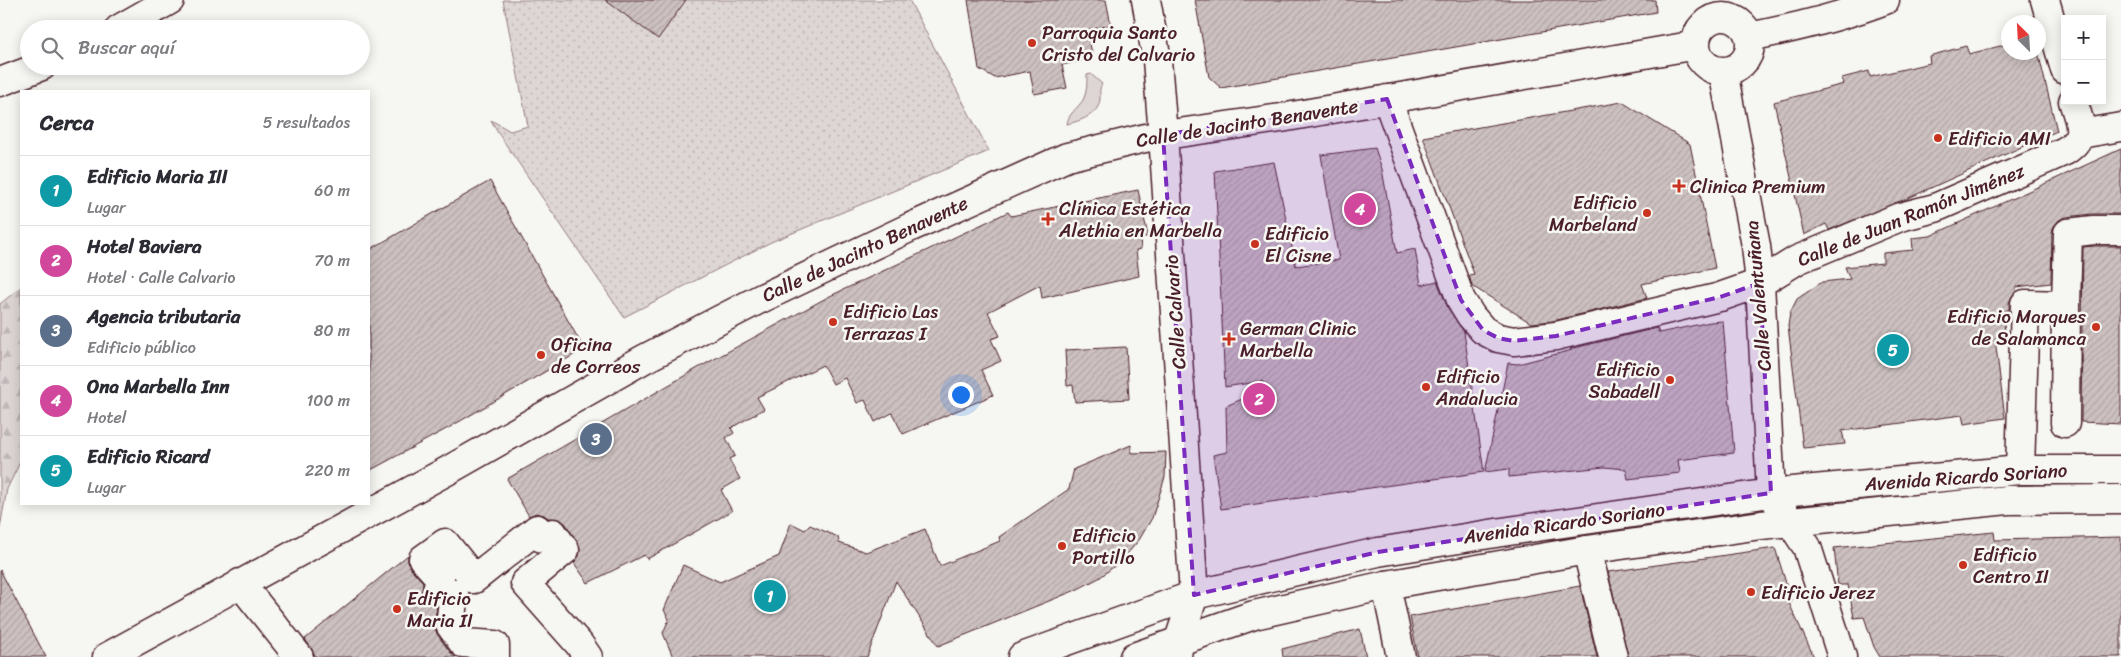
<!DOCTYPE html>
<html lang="es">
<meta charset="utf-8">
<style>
:root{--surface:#fff;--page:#f2f2f3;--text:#2b2b33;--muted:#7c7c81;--line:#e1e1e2;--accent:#c8321e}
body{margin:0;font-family:Sriracha,sans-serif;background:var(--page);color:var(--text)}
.controls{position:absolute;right:15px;top:15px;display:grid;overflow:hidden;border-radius:0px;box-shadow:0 2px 12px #0003}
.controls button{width:45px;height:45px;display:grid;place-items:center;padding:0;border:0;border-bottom:1px solid var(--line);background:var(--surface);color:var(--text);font:25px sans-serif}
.compass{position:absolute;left:2001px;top:15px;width:45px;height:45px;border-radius:50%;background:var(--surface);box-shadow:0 2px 12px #0003;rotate:336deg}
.you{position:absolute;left:960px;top:394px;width:18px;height:18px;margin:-12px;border:4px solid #fff;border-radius:50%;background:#1a73e8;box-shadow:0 0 0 8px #1a73e833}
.badge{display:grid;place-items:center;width:32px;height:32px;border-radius:50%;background:var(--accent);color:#fff;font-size:16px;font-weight:700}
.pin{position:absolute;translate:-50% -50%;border:2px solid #fff;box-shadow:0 1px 5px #0006}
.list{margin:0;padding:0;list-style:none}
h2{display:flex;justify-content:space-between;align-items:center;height:65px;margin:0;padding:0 20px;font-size:21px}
h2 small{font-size:16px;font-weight:400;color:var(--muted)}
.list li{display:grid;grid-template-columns:32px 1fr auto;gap:15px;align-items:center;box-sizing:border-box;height:70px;padding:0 20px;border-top:1px solid var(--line)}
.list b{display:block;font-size:19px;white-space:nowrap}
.list p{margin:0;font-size:16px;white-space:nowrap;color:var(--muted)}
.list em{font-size:16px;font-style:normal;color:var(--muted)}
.icon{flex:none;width:28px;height:28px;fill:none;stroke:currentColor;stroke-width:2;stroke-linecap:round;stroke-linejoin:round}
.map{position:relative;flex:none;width:2121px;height:657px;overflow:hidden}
.search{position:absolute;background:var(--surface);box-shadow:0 2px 12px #0003;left:20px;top:20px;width:350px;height:55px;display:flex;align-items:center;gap:12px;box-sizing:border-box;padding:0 18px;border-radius:28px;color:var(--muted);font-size:19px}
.panel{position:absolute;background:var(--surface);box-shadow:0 2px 12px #0003;left:20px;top:90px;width:350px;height:415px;border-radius:0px}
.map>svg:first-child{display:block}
</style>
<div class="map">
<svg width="2121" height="657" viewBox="0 0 2121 657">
<defs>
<pattern id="forest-firs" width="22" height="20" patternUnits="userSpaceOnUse" patternTransform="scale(1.25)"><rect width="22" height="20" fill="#ddd6d5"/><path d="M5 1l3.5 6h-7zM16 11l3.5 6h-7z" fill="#bfb7b7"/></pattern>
<pattern id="park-dots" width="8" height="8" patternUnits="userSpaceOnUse" patternTransform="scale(1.25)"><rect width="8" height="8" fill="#ddd6d5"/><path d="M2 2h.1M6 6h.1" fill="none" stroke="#bfb7b7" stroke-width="1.8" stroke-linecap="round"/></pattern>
<pattern id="building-hatch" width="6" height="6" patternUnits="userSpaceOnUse" patternTransform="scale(1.25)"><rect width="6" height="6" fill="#ccc1c0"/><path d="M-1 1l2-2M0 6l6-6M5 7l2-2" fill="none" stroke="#b1a5a5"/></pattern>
</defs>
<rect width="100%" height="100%" fill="#f6f6f2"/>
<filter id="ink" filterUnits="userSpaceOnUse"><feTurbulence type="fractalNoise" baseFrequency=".02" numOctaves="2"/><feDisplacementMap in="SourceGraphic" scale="10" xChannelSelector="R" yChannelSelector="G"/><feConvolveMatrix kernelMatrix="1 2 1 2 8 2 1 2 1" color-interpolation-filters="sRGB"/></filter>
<g filter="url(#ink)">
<path fill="url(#forest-firs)" stroke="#947a80" d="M 21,287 L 21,460 L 7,489 L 0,528 L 0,304 Z"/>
<path fill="url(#park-dots)" stroke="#947a80" d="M 503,0 L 909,0 L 989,151 L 771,242 L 624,317 L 498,133 L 491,120 L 510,131 L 528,126 Z"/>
<path fill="#ddd6d5" stroke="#947a80" d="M 1091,74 L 1102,84 C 1099,89 1100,93 1100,99 C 1099,115 1080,121 1067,124 C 1068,114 1078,108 1083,100 C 1087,92 1087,84 1087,75 Z"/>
<path fill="url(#building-hatch)" stroke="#4a1f2b" d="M 605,0 L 686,0 L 658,39 Z
M 968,0 L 1106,0 L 1111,25 L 1087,30 L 1093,58 L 1062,65 L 1067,88 L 1034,94 L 1030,71 L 995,78 L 979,69 Z
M 1195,0 L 1655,0 L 1656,12 L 1221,88 L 1209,77 Z
M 2008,44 L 2008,52 L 2038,52 L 2057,131 L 1904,200 L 1829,230 L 1826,224 L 1804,235 L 1774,102 L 1844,84 L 1842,78 L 1869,71 L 1870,77 L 1930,63 L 1929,56 L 1966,46 L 1969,54 Z
M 1622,102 L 1690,144 L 1715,268 L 1642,284 L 1647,298 L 1553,321 L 1531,323 L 1472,286 L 1469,275 L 1474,274 L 1423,137 Z
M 1375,148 L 1382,169 L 1397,253 L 1415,249 L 1421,285 L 1437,281 L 1448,308 L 1464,332 L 1484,472 L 1221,509 L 1213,455 L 1227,452 L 1226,406 L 1265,389 L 1263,381 L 1225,387 L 1215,171 L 1274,162 L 1296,266 L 1339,260 L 1321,155 Z
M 2121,149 L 2121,214 L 2092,214 L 2066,217 L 2059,220 L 2054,226 L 2052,233 L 2051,283 L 2016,287 L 2016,291 L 2012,296 L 2009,303 L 2009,310 L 2002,311 L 2006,337 L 1995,339 L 2005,418 L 1964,424 L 1962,415 L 1842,431 L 1845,444 L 1803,448 L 1788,326 L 1790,313 L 1797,299 L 1822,282 L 1850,279 L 1845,267 L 1883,263 L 1883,253 L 1913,250 L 1912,238 L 1930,236 Z
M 490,181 L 584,349 L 450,427 L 369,471 L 369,250 Z
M 1138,190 L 1148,236 L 1140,239 L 1141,249 L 1136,250 L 1139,276 L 1042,298 L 1040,285 L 988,312 L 1000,336 L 991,339 L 1001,361 L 981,370 L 993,395 L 903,434 L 892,413 L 875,422 L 865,400 L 857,403 L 845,378 L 833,384 L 823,365 L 757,397 L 764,409 L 731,428 L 734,433 L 726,438 L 735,456 L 729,459 L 740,479 L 721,490 L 732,511 L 647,559 L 644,555 L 588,583 L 574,563 L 579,556 L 580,548 L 566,524 L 560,519 L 548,518 L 544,515 L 536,513 L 529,516 L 507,479 L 698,368 L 828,297 L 1008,212 L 1011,216 Z
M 2095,246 L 2121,246 L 2121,424 L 2081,422 L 2083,247 Z
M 1723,321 L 1734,453 L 1678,460 L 1680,473 L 1628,479 L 1626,469 L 1604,467 L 1509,477 L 1509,469 L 1485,472 L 1508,363 L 1518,364 L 1572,350 L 1570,349 L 1657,328 L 1659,333 L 1710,322 Z
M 1126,347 L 1129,399 L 1075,402 L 1073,385 L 1067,386 L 1065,350 Z
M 1131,445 L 1131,453 L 1166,452 L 1165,477 L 1152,518 L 1139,540 L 1121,561 L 1099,578 L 1076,590 L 938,646 L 896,581 L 867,657 L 673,657 L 663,633 L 669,619 L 664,610 L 683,565 L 720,582 L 779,556 L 791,523 L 805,530 L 810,525 L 838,537 L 839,543 L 866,552 L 925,529 L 940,566 L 1000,541 L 999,537 L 1069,489 L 1074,469 Z
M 1994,532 L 1995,540 L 2121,537 L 2121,657 L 1880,657 L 1874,647 L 1864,617 L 1854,618 L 1848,585 L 1838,585 L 1834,548 Z
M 1775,548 L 1792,602 L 1789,603 L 1814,657 L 1628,657 L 1608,572 Z
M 408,555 L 408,562 L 411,569 L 423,582 L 422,597 L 428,603 L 437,607 L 434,623 L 437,634 L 450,652 L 456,657 L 316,657 L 305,639 Z
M 0,570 L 46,657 L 0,657 Z
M 1580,586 L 1597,657 L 1418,657 L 1410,617 Z
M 1360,629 L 1366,657 L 1283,657 L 1282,649 Z"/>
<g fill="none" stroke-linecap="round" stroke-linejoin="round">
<g stroke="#4a1f2b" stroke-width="31">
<path id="minor" d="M 1146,0 L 1157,60 L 1163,135 L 1194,595 L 1179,640 L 1177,657
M 2045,0 L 2065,70
M1696 44a27 27 0 1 1 54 0a27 27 0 1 1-54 0Z
M 119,29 L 170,0
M 1749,37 C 1795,28 1841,17 1885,0
M 1723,71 L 1756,246 L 1760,283 L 1771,493 L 1807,547 L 1842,657
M 0,82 L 42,66
M 1387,99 L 1461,300 L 1471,316 L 1483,330 L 1498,338 L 1514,341 L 1556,336 L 1720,297 L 1760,283 L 1797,260 L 1900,217 L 1935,208 L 2065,151 C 2088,136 2080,124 2073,101
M 2080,134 L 2121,127
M 2065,423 L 2066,305
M 2020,470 L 2025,304 L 2066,305 L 2068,233 L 2094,230 L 2121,230
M 1587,550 L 1613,657
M 240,583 L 299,657
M 1386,585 L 1401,657
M 107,657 L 447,471 L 644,359 L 758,300 L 911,227 L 1067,157 L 1145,138 L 1281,118 L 1696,45
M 495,657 L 495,645 L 463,643 L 450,625 L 454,593 L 437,591 L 440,578 L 423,559 L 445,543 L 474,579 L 537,529 L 542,538 L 553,533 L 565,550 L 525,583 L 579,644 L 588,657"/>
</g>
<g stroke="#4a1f2b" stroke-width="31">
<path id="major" d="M 1022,657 L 1194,595 L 1378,552 L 1502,532 L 1771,493 L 2020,470 L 2121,470
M 1134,657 L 1254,615 L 1386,585 L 1587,550 L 1761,525 L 2008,500 L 2121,499"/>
</g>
<use href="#minor" stroke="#f6f6f2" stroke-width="28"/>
<use href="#major" stroke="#f6f6f2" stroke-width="28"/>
</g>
</g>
<path fill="#7b2cbf" fill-opacity="0.2" stroke="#7b2cbf" stroke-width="4" stroke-dasharray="10 6" stroke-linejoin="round" d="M 1387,99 L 1461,300 L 1483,330 L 1498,338 L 1514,341 L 1556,336 L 1720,297 L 1760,283 L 1771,493 L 1378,552 L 1194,595 L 1163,135 Z"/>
<g fill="#c8321e" stroke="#f6f6f2" stroke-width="2">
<circle cx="1032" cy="43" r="5"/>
<circle cx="1938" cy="138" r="5"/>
<path d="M1676.5 178.5h5v5h5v5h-5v5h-5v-5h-5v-5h5z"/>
<circle cx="1647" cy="213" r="5"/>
<path d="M1045.5 211.5h5v5h5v5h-5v5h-5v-5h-5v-5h5z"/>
<circle cx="1255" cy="244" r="5"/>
<circle cx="833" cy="322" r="5"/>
<circle cx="2096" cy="327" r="5"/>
<path d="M1226.5 331.5h5v5h5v5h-5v5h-5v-5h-5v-5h5z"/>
<circle cx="541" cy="355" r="5"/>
<circle cx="1670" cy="380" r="5"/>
<circle cx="1426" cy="387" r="5"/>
<circle cx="1062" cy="546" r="5"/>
<circle cx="1963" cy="565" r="5"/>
<circle cx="1751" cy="592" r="5"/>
<circle cx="397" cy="609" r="5"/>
</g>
<g text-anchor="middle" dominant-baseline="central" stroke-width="5" stroke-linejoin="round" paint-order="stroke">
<g font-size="19" fill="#4a1f2b" stroke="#f6f6f2" text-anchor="start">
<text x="1042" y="32">Parroquia Santo<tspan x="1042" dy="22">Cristo del Calvario</tspan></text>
<text x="1948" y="138">Edificio AMI</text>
<text x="1690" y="186">Clinica Premium</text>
<text x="1637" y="202" text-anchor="end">Edificio<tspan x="1637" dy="22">Marbeland</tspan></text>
<text x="1059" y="208">Clínica Estética<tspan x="1059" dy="22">Alethia en Marbella</tspan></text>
<text x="1265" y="233">Edificio<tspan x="1265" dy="22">El Cisne</tspan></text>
<text x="843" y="311">Edificio Las<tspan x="843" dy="22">Terrazas I</tspan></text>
<text x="2086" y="316" text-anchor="end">Edificio Marques<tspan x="2086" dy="22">de Salamanca</tspan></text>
<text x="1240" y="328">German Clinic<tspan x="1240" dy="22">Marbella</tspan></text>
<text x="551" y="344">Oficina<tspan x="551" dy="22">de Correos</tspan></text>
<text x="1660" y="369" text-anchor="end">Edificio<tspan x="1660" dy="22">Sabadell</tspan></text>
<text x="1436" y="376">Edificio<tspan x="1436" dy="22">Andalucia</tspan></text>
<text x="1072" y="535">Edificio<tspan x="1072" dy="22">Portillo</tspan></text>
<text x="1973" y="554">Edificio<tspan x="1973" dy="22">Centro II</tspan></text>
<text x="1761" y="592">Edificio Jerez</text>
<text x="407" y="598">Edificio<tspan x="407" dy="22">Maria II</tspan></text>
</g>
<g font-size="19" fill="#4a1f2b" stroke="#f6f6f2">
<text transform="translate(1247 123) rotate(-9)">Calle de Jacinto Benavente</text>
<text transform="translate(1911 215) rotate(-22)">Calle de Juan Ramón Jiménez</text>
<text transform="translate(865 249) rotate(-25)">Calle de Jacinto Benavente</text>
<text transform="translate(1758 296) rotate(-95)">Calle Valentuñana</text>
<text transform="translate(1175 312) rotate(-94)">Calle Calvario</text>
<text transform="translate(1966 477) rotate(-4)">Avenida Ricardo Soriano</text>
<text transform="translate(1564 523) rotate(-8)">Avenida Ricardo Soriano</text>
</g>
</g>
</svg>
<div class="controls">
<button>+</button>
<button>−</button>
</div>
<svg class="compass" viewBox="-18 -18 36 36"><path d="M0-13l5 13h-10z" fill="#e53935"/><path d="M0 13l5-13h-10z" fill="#7c7c81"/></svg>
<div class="you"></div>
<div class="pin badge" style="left:770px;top:596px;background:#0f9aa8">1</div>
<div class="pin badge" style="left:1259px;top:399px;background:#d1479c">2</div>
<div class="pin badge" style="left:596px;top:439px;background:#5c6f8a">3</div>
<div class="pin badge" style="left:1360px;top:209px;background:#d1479c">4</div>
<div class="pin badge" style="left:1893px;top:350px;background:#0f9aa8">5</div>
<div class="search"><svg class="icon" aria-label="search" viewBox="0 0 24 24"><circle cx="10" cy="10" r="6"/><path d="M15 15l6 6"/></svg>Buscar aquí</div>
<section class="panel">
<h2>Cerca<small>5 resultados</small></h2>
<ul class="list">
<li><span class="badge" style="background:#0f9aa8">1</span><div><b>Edificio Maria III</b><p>Lugar</p></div><em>60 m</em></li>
<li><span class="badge" style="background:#d1479c">2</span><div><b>Hotel Baviera</b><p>Hotel · Calle Calvario</p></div><em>70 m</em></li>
<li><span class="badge" style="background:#5c6f8a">3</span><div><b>Agencia tributaria</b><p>Edificio público</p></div><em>80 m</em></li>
<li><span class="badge" style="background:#d1479c">4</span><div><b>Ona Marbella Inn</b><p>Hotel</p></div><em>100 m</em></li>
<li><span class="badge" style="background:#0f9aa8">5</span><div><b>Edificio Ricard</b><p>Lugar</p></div><em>220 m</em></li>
</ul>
</section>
</div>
